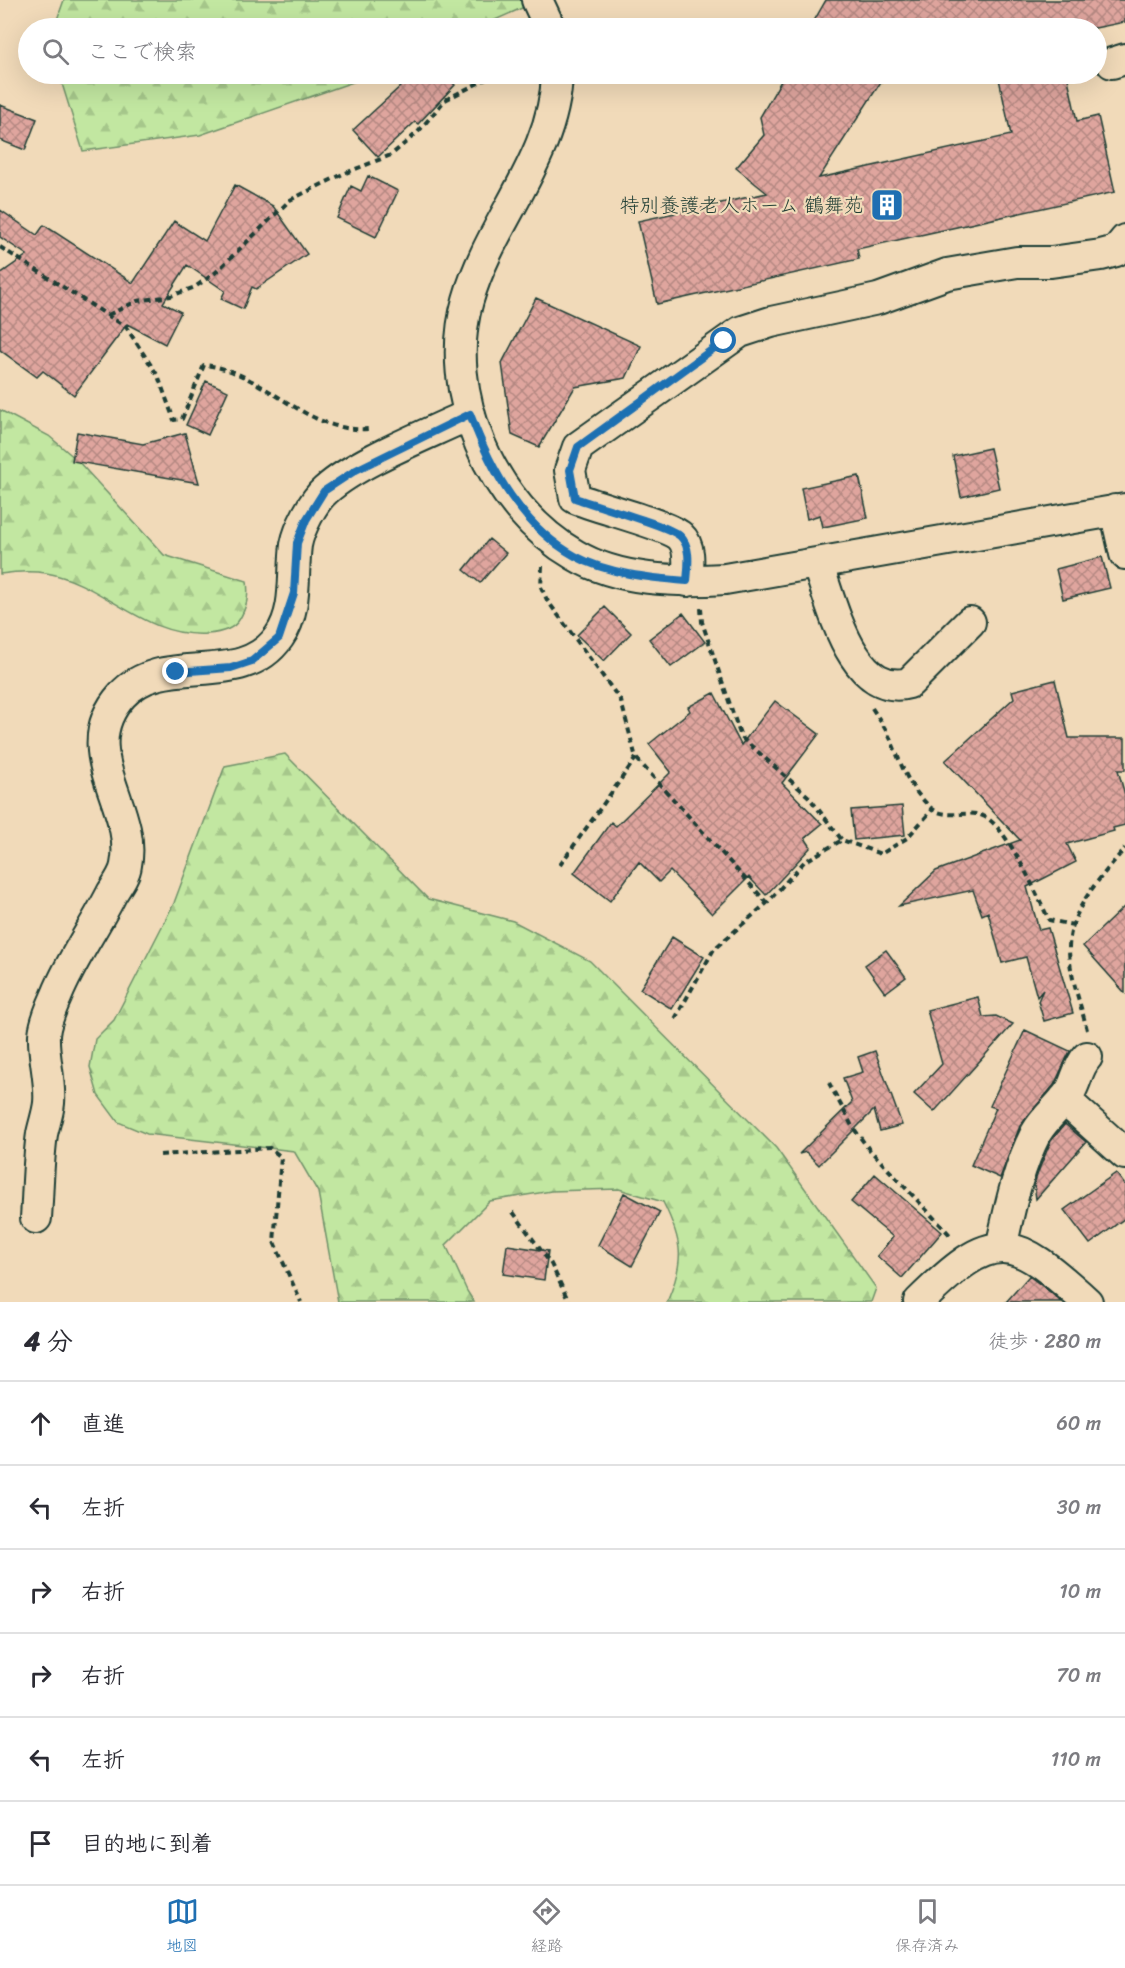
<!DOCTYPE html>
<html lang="ja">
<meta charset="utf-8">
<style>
:root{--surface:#fff;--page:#f7f7f7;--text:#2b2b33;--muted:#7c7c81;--line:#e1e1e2;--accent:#1f6fb2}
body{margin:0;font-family:Sriracha,"Klee One",sans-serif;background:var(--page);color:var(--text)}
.stop{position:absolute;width:18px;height:18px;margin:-14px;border:4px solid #1f6fb2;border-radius:50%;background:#fff}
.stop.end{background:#1f6fb2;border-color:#fff;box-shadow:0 2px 6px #0008}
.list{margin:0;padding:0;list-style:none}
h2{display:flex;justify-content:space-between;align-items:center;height:78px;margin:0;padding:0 24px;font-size:26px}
h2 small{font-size:20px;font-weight:400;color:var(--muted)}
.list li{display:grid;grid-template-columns:39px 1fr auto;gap:18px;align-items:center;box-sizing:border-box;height:84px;padding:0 24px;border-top:2px solid var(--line)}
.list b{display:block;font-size:22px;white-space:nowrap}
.list em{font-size:20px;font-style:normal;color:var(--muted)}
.icon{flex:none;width:33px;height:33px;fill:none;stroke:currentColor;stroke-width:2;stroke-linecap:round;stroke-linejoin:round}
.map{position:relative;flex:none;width:1125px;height:1302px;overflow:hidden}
.search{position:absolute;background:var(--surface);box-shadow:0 6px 24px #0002;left:18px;right:18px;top:18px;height:66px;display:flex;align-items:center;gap:15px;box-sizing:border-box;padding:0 21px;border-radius:33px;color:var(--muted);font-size:22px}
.sheet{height:582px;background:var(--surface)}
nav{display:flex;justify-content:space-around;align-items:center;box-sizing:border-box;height:84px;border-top:2px solid var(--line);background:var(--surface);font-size:16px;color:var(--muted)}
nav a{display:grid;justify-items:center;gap:3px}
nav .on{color:var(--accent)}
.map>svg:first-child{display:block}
</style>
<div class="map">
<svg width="1125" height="1302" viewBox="0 0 1125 1302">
<defs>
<pattern id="forest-firs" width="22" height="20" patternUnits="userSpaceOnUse" patternTransform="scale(1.5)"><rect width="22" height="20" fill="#c2e7a1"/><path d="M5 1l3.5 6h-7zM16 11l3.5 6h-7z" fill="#a6c78b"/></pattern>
<pattern id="building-cross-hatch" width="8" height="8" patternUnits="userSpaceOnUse" patternTransform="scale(1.5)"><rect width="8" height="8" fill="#dfa59e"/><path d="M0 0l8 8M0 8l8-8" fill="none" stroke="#b48882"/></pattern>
</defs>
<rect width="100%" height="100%" fill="#f1dab9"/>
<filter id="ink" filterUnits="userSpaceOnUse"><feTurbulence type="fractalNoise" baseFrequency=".0167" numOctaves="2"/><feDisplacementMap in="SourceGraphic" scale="12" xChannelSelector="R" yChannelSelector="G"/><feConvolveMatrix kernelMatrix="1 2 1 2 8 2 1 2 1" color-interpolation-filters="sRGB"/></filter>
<g filter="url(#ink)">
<path fill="url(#forest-firs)" stroke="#70926a" stroke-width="1.5" d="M 64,0 L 540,0 L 477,28 L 54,28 Z
M 59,74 L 376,74 L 200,135 L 83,151 Z
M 0,410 L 49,436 L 76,459 L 164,555 L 247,581 C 249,596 247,607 239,620 C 233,630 219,633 207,634 C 142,638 105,583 46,573 C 32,571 14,572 0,574 Z
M 285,754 L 428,899 L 513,921 L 590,961 L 776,1148 L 876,1288 L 871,1302 L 667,1302 C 685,1261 683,1242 663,1202 L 619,1189 L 551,1191 L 490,1201 L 446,1245 L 467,1291 L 474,1302 L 338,1302 L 318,1192 L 294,1151 L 147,1134 L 118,1122 L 98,1095 L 90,1067 L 95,1039 L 114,1020 L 174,903 L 225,766 Z"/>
<path fill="url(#building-cross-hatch)" stroke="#1f3d34" stroke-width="1.5" d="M 826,0 L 1125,0 L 1125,22 L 1095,28 L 810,28 Z
M 414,74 L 443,74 L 455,85 L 418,124 L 415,122 L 378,157 L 353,130 Z
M 785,74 L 886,74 L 819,178 L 1011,135 L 998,74 L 1067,74 L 1077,121 L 1098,116 L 1115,192 L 857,249 L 859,259 L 657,304 L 638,221 L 767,193 L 736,168 L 764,135 L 760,117 Z
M 0,105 L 37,119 L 25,150 L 0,140 Z
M 368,176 L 398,191 L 376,237 L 337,218 L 351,186 L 361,191 Z
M 235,185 L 273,206 L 307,254 L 256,289 L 252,287 L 243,309 L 221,299 L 225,291 L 187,265 L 163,303 L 181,312 L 165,344 L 127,324 L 74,395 L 43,371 L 37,377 L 0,350 L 0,274 L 27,255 L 0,237 L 0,210 L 37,235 L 44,225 L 133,283 L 174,221 L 205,241 Z
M 536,298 L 641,346 L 626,378 L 575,387 L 539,447 L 512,435 L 502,363 Z
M 206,381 L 228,391 L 208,435 L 186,425 Z
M 77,432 L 143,444 L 185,433 L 199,483 L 72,461 Z
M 990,448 L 999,488 L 961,497 L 953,456 Z
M 859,476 L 868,518 L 823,527 L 820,515 L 807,519 L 801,488 Z
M 489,539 L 506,553 L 480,583 L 464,570 Z
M 1102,557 L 1110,588 L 1063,599 L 1056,569 Z
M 605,607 L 631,633 L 604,661 L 577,635 Z
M 683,613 L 705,642 L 671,667 L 649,639 Z
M 1055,680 L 1069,738 L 1125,738 L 1125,770 L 1118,770 L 1125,795 L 1125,825 L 1113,828 L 1114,831 L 1067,844 L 1076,862 L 1027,887 L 1039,930 L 1048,928 L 1073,1013 L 1044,1021 L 1038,1001 L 1043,990 L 1037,997 L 1026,957 L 1002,963 L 988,912 L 982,915 L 973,890 L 899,906 L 936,871 L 1020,840 L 945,761 L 1014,698 L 1012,691 Z
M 714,693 L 741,745 L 775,701 L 819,734 L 782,783 L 822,824 L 805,838 L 811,847 L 766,895 L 749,877 L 712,914 L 670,871 L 659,882 L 639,862 L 610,901 L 574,873 L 611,822 L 616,826 L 671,772 L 649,744 L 690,711 L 688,707 Z
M 902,806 L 905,835 L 854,840 L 851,810 Z
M 1125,906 L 1125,993 L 1083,946 Z
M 672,937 L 704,957 L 672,1009 L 640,989 Z
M 886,950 L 906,977 L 885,993 L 865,965 Z
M 978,997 L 983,1017 L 996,1016 L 1013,1024 L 934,1112 L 914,1094 L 942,1064 L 927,1010 Z
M 1025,1030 L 1070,1051 L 1054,1085 L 1020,1126 L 1000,1178 L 971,1165 L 996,1108 L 990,1106 Z
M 875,1051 L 902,1125 L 880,1131 L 874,1110 L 819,1165 L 806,1152 L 799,1154 L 852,1102 L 843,1078 L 863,1072 L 858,1057 Z
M 1065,1124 L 1086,1142 L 1036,1199 L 1034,1184 L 1040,1167 L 1051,1141 Z
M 1116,1173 L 1125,1185 L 1125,1218 L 1090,1244 L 1064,1210 Z
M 875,1174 L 942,1232 L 902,1278 L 877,1256 L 893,1237 L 851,1202 Z
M 624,1193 L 660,1212 L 632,1266 L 598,1245 Z
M 507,1245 L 548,1251 L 544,1280 L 503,1274 Z
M 1029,1276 L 1050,1292 L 1061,1302 L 1006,1302 Z"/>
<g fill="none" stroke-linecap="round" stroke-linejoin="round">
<g stroke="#1f3d34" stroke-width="34">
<path id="minor" d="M 537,0 L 550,28
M 1112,63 L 1125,59
M 557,74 C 555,157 490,222 468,300 C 441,393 492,507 575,555 C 618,581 677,582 725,579 L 1125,509
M 1115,510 L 1125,554
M 817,563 C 832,603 852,698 909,683 L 970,622
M 687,581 C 688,568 692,547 680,536 C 668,525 596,507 575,498 L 570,470 L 578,447 L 740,332 L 771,322 L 878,299 L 947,274 L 1017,262 L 1051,262 L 1101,255 L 1116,251 L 1125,240
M 1064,1099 L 1125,1154
M 36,1218 C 38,1190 38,1161 42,1134 C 44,1124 48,1113 49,1103 C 51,1080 43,1057 44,1035 C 45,1022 52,1006 57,995 C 71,960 95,927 112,893 C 117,885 125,874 126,865 C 138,807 71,751 122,695 C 164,649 241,691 279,637 C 298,610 292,576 296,545 C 299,529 313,501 326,490 C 358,461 429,434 470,414
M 1001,1248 C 1010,1208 1017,1170 1036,1133 C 1046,1116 1061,1106 1071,1090 C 1077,1079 1078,1067 1087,1057
M 919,1302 C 995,1227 1011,1233 1087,1302"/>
</g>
<path stroke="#1f3d34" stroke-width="4" stroke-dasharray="6 4.5" stroke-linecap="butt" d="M 0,247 L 126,327 L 158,376 L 174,420 L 182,419 L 204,365 C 264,370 304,434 368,429
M 108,315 L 137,301 L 171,296 L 195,287 L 215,273 L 290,200 L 343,174 L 391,155 L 418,132 L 445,100 L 496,74
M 542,566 L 541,587 L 547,600 L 621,701 L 636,758 L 767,903
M 701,608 L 702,622 L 741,737 L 808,796 L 842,840
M 872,708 C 879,719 886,729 891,740 C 903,768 907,785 930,807 C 945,821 967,809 983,816 C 1006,824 1038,897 1049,920 L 1073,925
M 560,865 L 636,758
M 675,1019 L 714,949 L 767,903 L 804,862 L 842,840 L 881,854 L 907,838 L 933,809
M 1087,1030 C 1081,1004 1069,975 1069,948 C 1070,907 1102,877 1125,848
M 829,1083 L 852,1126 L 868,1148 L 951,1236
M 160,1155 L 270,1148 L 281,1157 L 274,1242 L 301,1302
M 513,1212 L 551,1264 L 569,1302"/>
<use href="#minor" stroke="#f1dab9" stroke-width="30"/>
</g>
</g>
<g fill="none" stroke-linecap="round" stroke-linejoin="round" filter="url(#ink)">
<path stroke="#1f6fb2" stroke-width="8" d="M 176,672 L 231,668 L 252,661 L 279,638 L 294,593 L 297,543 L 306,520 L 324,491 L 356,470 L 470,414 C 491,470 521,526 575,556 C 608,574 650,578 687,581 C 688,568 692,547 680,536 C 668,525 596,506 575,498 L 570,470 L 578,447 L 724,341"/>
</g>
<defs>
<g id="building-square" transform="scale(1.725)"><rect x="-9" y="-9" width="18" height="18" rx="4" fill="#1f6fb2" stroke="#f1dab9"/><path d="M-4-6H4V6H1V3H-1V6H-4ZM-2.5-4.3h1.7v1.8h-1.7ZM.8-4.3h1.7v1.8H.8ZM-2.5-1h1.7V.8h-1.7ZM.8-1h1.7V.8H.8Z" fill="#fff"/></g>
</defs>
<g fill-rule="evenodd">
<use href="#building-square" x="887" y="205"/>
</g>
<g text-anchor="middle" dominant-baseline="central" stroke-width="4.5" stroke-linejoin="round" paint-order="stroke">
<g font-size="20" fill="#1f3d34" stroke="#f1dab9" text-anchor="end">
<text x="864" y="205">特別養護老人ホーム 鶴舞苑</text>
</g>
</g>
</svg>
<div class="stop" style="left:724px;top:341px"></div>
<div class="stop end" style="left:176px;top:672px"></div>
<div class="search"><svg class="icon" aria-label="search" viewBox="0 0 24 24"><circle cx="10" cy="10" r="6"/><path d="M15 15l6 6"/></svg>ここで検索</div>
</div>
<section class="sheet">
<h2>4 分<small>徒歩 · 280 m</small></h2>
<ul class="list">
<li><svg class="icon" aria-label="ahead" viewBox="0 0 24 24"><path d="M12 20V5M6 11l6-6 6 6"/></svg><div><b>直進</b></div><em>60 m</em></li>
<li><svg class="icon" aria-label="left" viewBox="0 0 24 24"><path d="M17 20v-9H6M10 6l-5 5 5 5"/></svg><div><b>左折</b></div><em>30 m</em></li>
<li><svg class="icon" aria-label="right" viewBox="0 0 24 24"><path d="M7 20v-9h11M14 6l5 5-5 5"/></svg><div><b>右折</b></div><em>10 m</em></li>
<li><svg class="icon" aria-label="right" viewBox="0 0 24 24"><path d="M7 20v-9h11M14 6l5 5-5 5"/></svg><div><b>右折</b></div><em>70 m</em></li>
<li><svg class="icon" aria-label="left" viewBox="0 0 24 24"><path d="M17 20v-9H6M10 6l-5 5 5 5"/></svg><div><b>左折</b></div><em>110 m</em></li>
<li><svg class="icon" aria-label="arrive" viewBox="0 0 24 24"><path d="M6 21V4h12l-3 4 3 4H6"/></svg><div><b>目的地に到着</b></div></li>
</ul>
</section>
<nav>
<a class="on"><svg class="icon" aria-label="map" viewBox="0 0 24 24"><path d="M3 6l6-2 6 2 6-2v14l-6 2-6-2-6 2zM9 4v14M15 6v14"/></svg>地図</a>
<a><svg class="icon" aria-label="directions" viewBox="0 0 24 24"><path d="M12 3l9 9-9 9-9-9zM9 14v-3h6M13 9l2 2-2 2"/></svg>経路</a>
<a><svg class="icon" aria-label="saved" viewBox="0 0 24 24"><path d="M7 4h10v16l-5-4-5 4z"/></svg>保存済み</a>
</nav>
